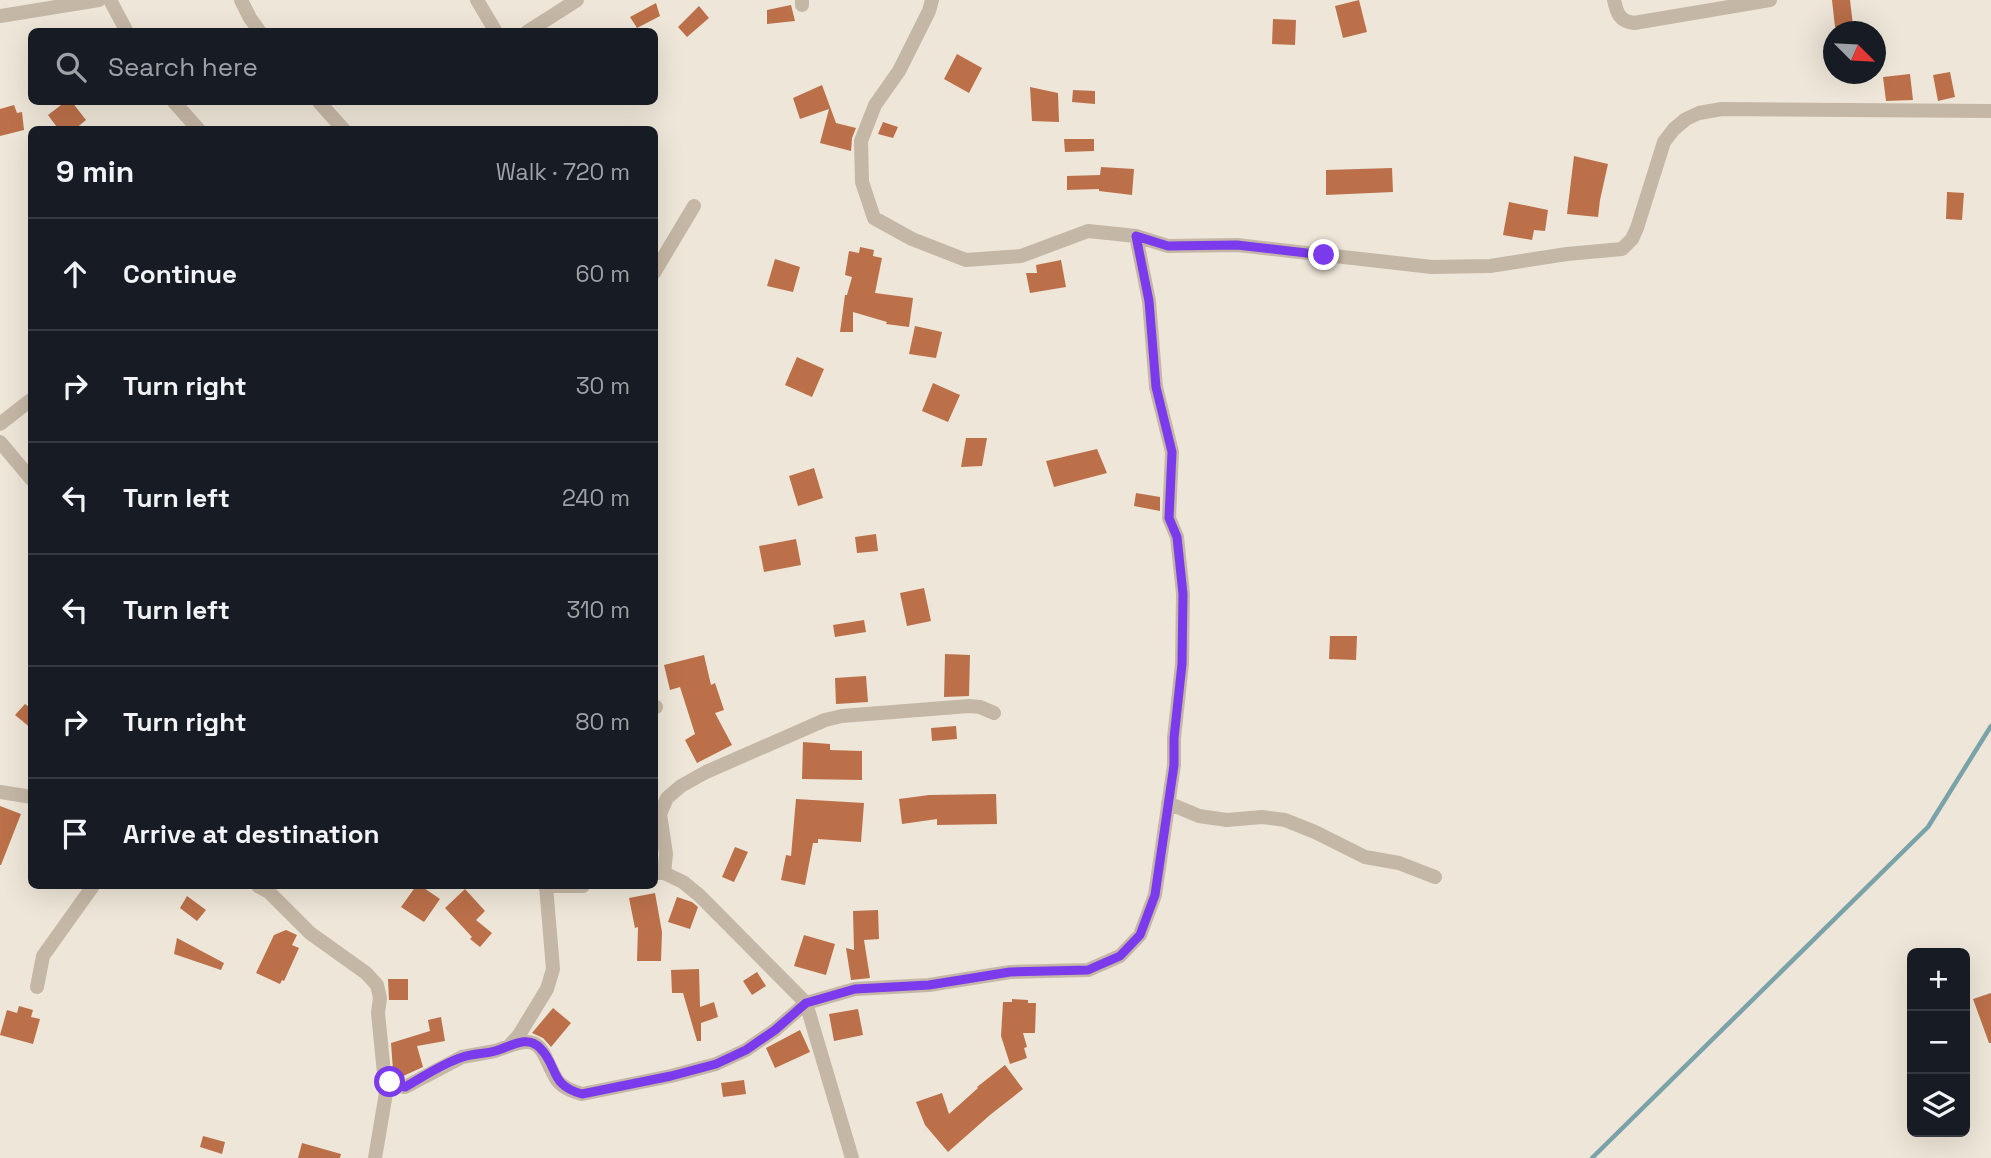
<!DOCTYPE html>
<meta charset="utf-8">
<style>
:root{--surface:#171b24;--page:#242831;--text:#f1f3f6;--muted:#9ea1a6;--line:#363941}
body{margin:0;font-family:"Space Grotesk",sans-serif;background:var(--page);color:var(--text)}
.controls{position:absolute;right:21px;bottom:21px;display:grid;overflow:hidden;border-radius:10px;box-shadow:0 7px 28px #0002}
.controls button{width:63px;height:63px;display:grid;place-items:center;padding:0;border:0;border-bottom:2px solid var(--line);background:var(--surface);color:var(--text);font:35px sans-serif}
.compass{position:absolute;left:1823px;top:21px;width:63px;height:63px;border-radius:50%;background:var(--surface);box-shadow:0 7px 28px #0002;rotate:114deg}
.stop{position:absolute;width:21px;height:21px;margin:-16px;border:5px solid #7c3aed;border-radius:50%;background:#fff}
.stop.end{background:#7c3aed;border-color:#fff;box-shadow:0 2px 7px #0008}
.list{margin:0;padding:0;list-style:none}
h2{display:flex;justify-content:space-between;align-items:center;height:91px;margin:0;padding:0 28px;font-size:30px}
h2 small{font-size:23px;font-weight:400;color:var(--muted)}
.list li{display:grid;grid-template-columns:46px 1fr auto;gap:21px;align-items:center;box-sizing:border-box;height:112px;padding:0 28px;border-top:2px solid var(--line)}
.list b{display:block;font-size:26px;white-space:nowrap}
.list em{font-size:23px;font-style:normal;color:var(--muted)}
.icon{flex:none;width:38px;height:38px;fill:none;stroke:currentColor;stroke-width:2;stroke-linecap:round;stroke-linejoin:round}
.map{position:relative;flex:none;width:1991px;height:1158px;overflow:hidden}
.search{position:absolute;background:var(--surface);box-shadow:0 7px 28px #0002;left:28px;top:28px;width:630px;height:77px;display:flex;align-items:center;gap:18px;box-sizing:border-box;padding:0 24px;border-radius:10px;color:var(--muted);font-size:26px}
.panel{position:absolute;background:var(--surface);box-shadow:0 7px 28px #0002;left:28px;top:126px;width:630px;height:763px;border-radius:10px}
.map>svg:first-child{display:block}
</style>
<div class="map">
<svg width="1991" height="1158" viewBox="0 0 1991 1158">
<rect width="100%" height="100%" fill="#eee6d8"/>
<g fill="none" stroke-linecap="round" stroke-linejoin="round">
<path stroke="#7aa2a9" stroke-width="4.5" d="M 1592,1158 L 1928,827 L 1991,726"/>
</g>
<path fill="#bb7049" d="M 1359,0 L 1367,32 L 1343,38 L 1335,6 Z
M 1832,0 L 1850,0 L 1853,25 L 1835,27 Z
M 656,3 L 660,16 L 637,28 L 630,17 Z
M 791,5 L 795,21 L 767,24 L 767,10 Z
M 699,6 L 709,18 L 687,37 L 678,27 Z
M 1273,19 L 1296,20 L 1295,45 L 1272,44 Z
M 957,54 L 982,68 L 969,93 L 944,79 Z
M 1950,72 L 1955,97 L 1938,101 L 1933,75 Z
M 1910,74 L 1913,100 L 1886,101 L 1883,77 Z
M 822,85 L 836,123 L 856,128 L 852,138 L 851,151 L 820,143 L 829,109 L 800,119 L 793,98 Z
M 1030,87 L 1058,93 L 1059,122 L 1032,121 Z
M 1073,90 L 1095,91 L 1095,104 L 1072,102 Z
M 65,102 L 72,102 L 86,120 L 74,130 L 59,130 L 48,115 Z
M 14,105 L 17,113 L 22,112 L 24,130 L 0,136 L 0,109 Z
M 883,122 L 898,127 L 893,138 L 878,134 Z
M 1064,139 L 1094,139 L 1094,151 L 1065,152 Z
M 1574,156 L 1608,164 L 1600,200 L 1598,217 L 1567,214 Z
M 1101,167 L 1134,169 L 1132,195 L 1099,191 L 1099,189 L 1067,190 L 1067,176 L 1100,175 Z
M 1392,168 L 1393,192 L 1326,195 L 1326,170 Z
M 1947,192 L 1964,193 L 1962,220 L 1946,219 Z
M 1509,202 L 1548,210 L 1545,231 L 1534,230 L 1532,240 L 1503,235 Z
M 860,247 L 874,250 L 873,256 L 882,258 L 875,293 L 913,298 L 909,327 L 886,324 L 887,322 L 853,312 L 853,332 L 840,332 L 845,295 L 847,295 L 852,277 L 845,275 L 849,251 L 859,253 Z
M 775,259 L 800,267 L 793,292 L 767,286 Z
M 1061,260 L 1066,287 L 1030,293 L 1026,273 L 1037,273 L 1036,265 Z
M 915,326 L 942,332 L 936,358 L 909,354 Z
M 797,357 L 824,369 L 812,397 L 785,385 Z
M 933,383 L 960,395 L 948,422 L 922,411 Z
M 966,438 L 987,438 L 982,466 L 961,467 Z
M 1097,449 L 1107,473 L 1054,487 L 1046,461 Z
M 814,468 L 823,498 L 798,506 L 789,476 Z
M 1136,493 L 1160,497 L 1160,511 L 1134,506 Z
M 876,534 L 878,551 L 857,553 L 855,537 Z
M 796,539 L 801,565 L 764,572 L 759,546 Z
M 924,588 L 931,621 L 907,626 L 900,593 Z
M 864,620 L 866,632 L 835,637 L 833,625 Z
M 1330,636 L 1357,636 L 1356,660 L 1329,659 Z
M 945,654 L 970,655 L 969,696 L 944,697 Z
M 704,655 L 711,685 L 715,683 L 724,710 L 715,713 L 732,745 L 697,763 L 685,740 L 695,734 L 680,687 L 670,690 L 664,665 Z
M 866,676 L 868,702 L 836,704 L 835,678 Z
M 25,704 L 32,709 L 32,729 L 15,715 Z
M 956,726 L 957,739 L 932,741 L 931,728 Z
M 803,742 L 830,744 L 830,750 L 862,751 L 862,780 L 802,779 Z
M 996,794 L 997,824 L 937,825 L 937,819 L 902,824 L 899,799 L 929,795 Z
M 796,799 L 864,803 L 861,842 L 818,839 L 818,843 L 813,843 L 805,885 L 781,880 L 786,855 L 791,856 Z
M 0,806 L 21,814 L 1,865 L 0,865 Z
M 735,847 L 748,852 L 734,882 L 722,877 Z
M 416,886 L 421,886 L 440,899 L 424,922 L 401,907 Z
M 465,889 L 485,911 L 476,920 L 492,933 L 480,947 L 470,939 L 472,937 L 445,908 Z
M 655,893 L 662,932 L 661,961 L 637,961 L 638,927 L 635,928 L 629,898 Z
M 187,896 L 206,910 L 197,921 L 180,908 Z
M 677,897 L 692,902 L 698,907 L 690,929 L 668,922 Z
M 878,910 L 879,939 L 864,940 L 870,978 L 851,980 L 846,948 L 854,950 L 853,911 Z
M 286,930 L 297,935 L 292,945 L 299,948 L 284,981 L 282,980 L 280,984 L 256,973 L 274,935 Z
M 804,935 L 835,944 L 826,975 L 794,966 Z
M 177,938 L 224,963 L 221,970 L 174,954 Z
M 699,969 L 700,1007 L 714,1002 L 718,1017 L 701,1023 L 701,1041 L 697,1041 L 683,993 L 672,993 L 671,970 Z
M 757,972 L 766,986 L 752,995 L 743,981 Z
M 388,979 L 408,979 L 408,1000 L 389,1000 Z
M 1991,993 L 1991,1043 L 1989,1043 L 1973,999 Z
M 1012,999 L 1028,1000 L 1028,1003 L 1036,1003 L 1035,1033 L 1023,1033 L 1027,1047 L 1024,1048 L 1027,1058 L 1010,1064 L 1001,1036 L 1003,1002 L 1012,1002 Z
M 19,1006 L 33,1010 L 31,1017 L 40,1019 L 33,1044 L 0,1035 L 7,1010 L 17,1013 Z
M 553,1008 L 571,1023 L 551,1047 L 543,1038 L 532,1033 Z
M 858,1009 L 863,1035 L 834,1041 L 829,1014 Z
M 441,1017 L 445,1041 L 417,1046 L 423,1067 L 401,1077 L 393,1070 L 391,1043 L 430,1031 L 428,1020 Z
M 800,1030 L 810,1052 L 775,1068 L 766,1048 Z
M 1005,1065 L 1023,1089 L 990,1115 L 948,1152 L 925,1125 L 916,1102 L 942,1093 L 949,1114 L 978,1088 L 977,1087 Z
M 744,1080 L 746,1094 L 723,1097 L 721,1083 Z
M 203,1136 L 225,1142 L 222,1154 L 200,1147 Z
M 302,1143 L 341,1154 L 340,1158 L 298,1158 Z"/>
<g fill="none" stroke-linecap="round" stroke-linejoin="round">
<path stroke="#c5b7a5" stroke-width="14" d="M 110,0 L 127,32
M 241,0 L 250,18 L 260,32
M 477,0 L 496,32
M 802,0 L 802,5
M 932,0 L 929,11 L 899,71 L 875,105 L 861,141 L 862,182 L 874,218 L 912,239 L 966,260 L 1021,256 L 1088,231 L 1136,236 L 1168,246 L 1237,245 L 1432,267 L 1490,266 L 1567,254 L 1622,249 L 1632,239 L 1637,228 L 1664,142 L 1674,129 L 1686,119 L 1699,113 L 1722,109 L 1991,111
M 1614,0 C 1617,13 1619,21 1634,23 L 1770,0
M 0,16 L 99,0
M 527,32 L 577,0
M 174,102 L 199,130
M 319,102 L 344,130
M 654,273 L 694,206
M 0,424 L 32,399
M 0,442 L 32,480
M 654,708 L 656,707
M 0,792 L 32,797
M 1168,803 L 1199,816 L 1227,820 L 1262,817 L 1285,820 L 1315,832 L 1365,857 L 1399,863 L 1435,877
M 654,873 L 664,873 L 666,854 L 660,814 L 667,798 L 681,786 L 706,772 L 825,720 L 842,716 L 969,706 L 980,707 L 994,713
M 664,873 L 683,882 L 700,896 L 806,1003 L 852,1158
M 258,886 L 269,892 L 310,933 L 366,973 L 377,985 L 380,998 L 378,1013 L 386,1093 L 375,1158
M 545,886 L 583,886
M 37,987 L 43,956 L 93,886
M 509,1046 C 545,1032 542,1057 557,1080 C 563,1088 572,1091 582,1094 L 671,1076 L 716,1064 L 746,1050 L 775,1030 L 806,1003 L 855,989 L 929,985 L 1010,972 L 1088,970 L 1120,956 L 1140,935 L 1155,895 L 1174,765 L 1174,738 L 1182,664 L 1183,594 L 1177,537 L 1169,518 L 1172,452 L 1156,387 L 1149,301 L 1136,236
M 384,1075 L 397,1086 L 405,1087 L 462,1057 L 495,1051 L 509,1046 L 519,1035 L 547,989 L 553,969 L 546,886"/>
</g>
<g fill="none" stroke-linecap="round" stroke-linejoin="round">
<path stroke="#7c3aed" stroke-width="9" d="M 390,1082 L 397,1086 L 405,1087 C 423,1077 443,1063 463,1057 C 473,1053 485,1054 495,1051 C 510,1047 527,1034 540,1048 C 559,1067 549,1085 582,1094 L 671,1076 L 716,1064 L 746,1050 L 775,1030 L 806,1003 L 855,989 L 929,985 L 1010,972 L 1088,970 L 1120,956 L 1140,935 L 1155,895 L 1174,765 L 1174,738 L 1182,664 L 1183,594 L 1177,537 L 1169,518 L 1172,452 L 1156,387 L 1149,301 L 1136,236 L 1168,246 L 1237,245 L 1324,255"/>
</g>
</svg>
<div class="controls">
<button>+</button>
<button>−</button>
<button><svg class="icon" aria-label="layers" viewBox="0 0 24 24"><path d="M12 4l9 5-9 5-9-5zM3 14l9 5 9-5"/></svg></button>
</div>
<svg class="compass" viewBox="-18 -18 36 36"><path d="M0-13l5 13h-10z" fill="#e53935"/><path d="M0 13l5-13h-10z" fill="#9ea1a6"/></svg>
<div class="stop" style="left:390px;top:1082px"></div>
<div class="stop end" style="left:1324px;top:255px"></div>
<div class="search"><svg class="icon" aria-label="search" viewBox="0 0 24 24"><circle cx="10" cy="10" r="6"/><path d="M15 15l6 6"/></svg>Search here</div>
<section class="panel">
<h2>9 min<small>Walk · 720 m</small></h2>
<ul class="list">
<li><svg class="icon" aria-label="ahead" viewBox="0 0 24 24"><path d="M12 20V5M6 11l6-6 6 6"/></svg><div><b>Continue</b></div><em>60 m</em></li>
<li><svg class="icon" aria-label="right" viewBox="0 0 24 24"><path d="M7 20v-9h11M14 6l5 5-5 5"/></svg><div><b>Turn right</b></div><em>30 m</em></li>
<li><svg class="icon" aria-label="left" viewBox="0 0 24 24"><path d="M17 20v-9H6M10 6l-5 5 5 5"/></svg><div><b>Turn left</b></div><em>240 m</em></li>
<li><svg class="icon" aria-label="left" viewBox="0 0 24 24"><path d="M17 20v-9H6M10 6l-5 5 5 5"/></svg><div><b>Turn left</b></div><em>310 m</em></li>
<li><svg class="icon" aria-label="right" viewBox="0 0 24 24"><path d="M7 20v-9h11M14 6l5 5-5 5"/></svg><div><b>Turn right</b></div><em>80 m</em></li>
<li><svg class="icon" aria-label="arrive" viewBox="0 0 24 24"><path d="M6 21V4h12l-3 4 3 4H6"/></svg><div><b>Arrive at destination</b></div></li>
</ul>
</section>
</div>
